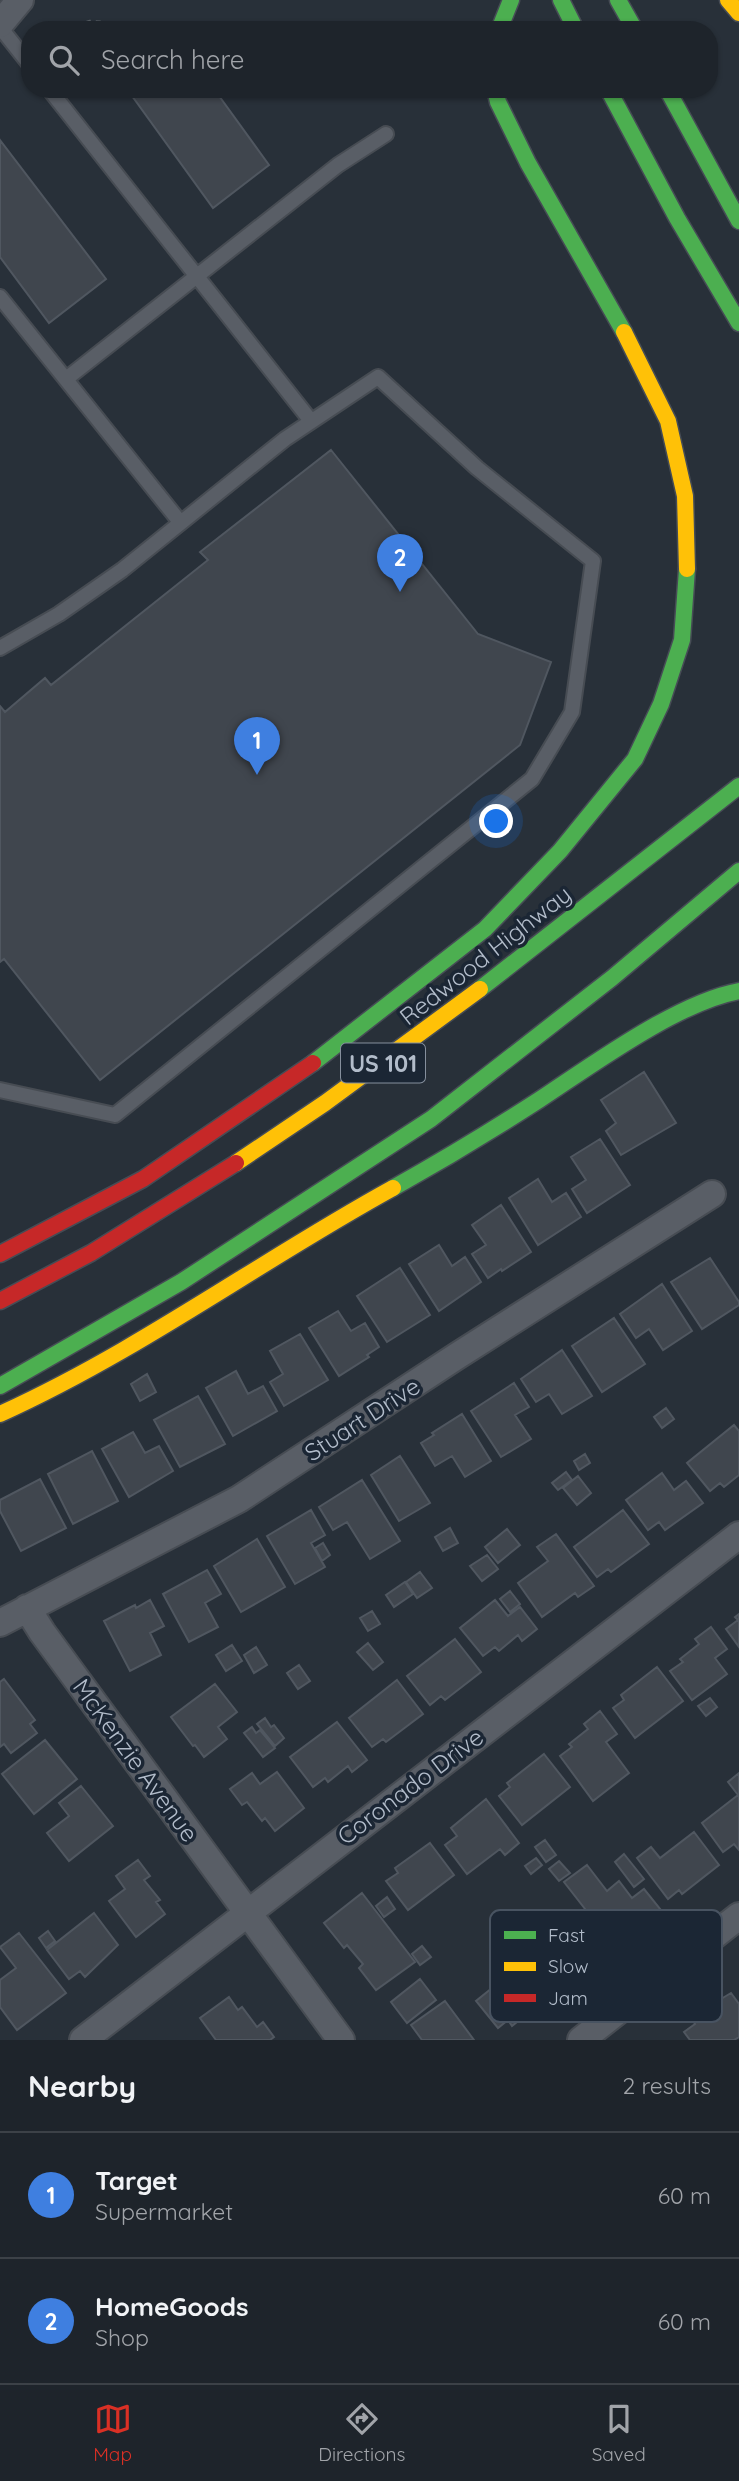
<!DOCTYPE html>
<style>
:root{--surface:#1e242b;--page:#262c33;--text:#f1f3f6;--muted:#a1a4a9;--line:#3c4147;--accent:#d93025}
body{margin:0;font-family:Quicksand,sans-serif;background:var(--page);color:var(--text)}
.you{position:absolute;left:497px;top:822px;width:24px;height:24px;margin:-18px;border:5px solid #fff;border-radius:50%;background:#1a73e8;box-shadow:0 0 0 10px #1a73e833}
.badge{display:grid;place-items:center;width:46px;height:46px;border-radius:50%;background:var(--accent);color:#fff;font-size:23px;font-weight:700}
.pin{position:absolute;translate:-50% -58px;filter:drop-shadow(0 2px 4px #0008)}
.pin::after{content:'';position:absolute;top:37px;width:24px;height:21px;background:inherit;clip-path:polygon(0 0,100% 0,50% 100%)}
.list{margin:0;padding:0;list-style:none}
h2{display:flex;justify-content:space-between;align-items:center;height:91px;margin:0;padding:0 28px;font-size:30px}
h2 small{font-size:23px;font-weight:400;color:var(--muted)}
.list li{display:grid;grid-template-columns:46px 1fr auto;gap:21px;align-items:center;box-sizing:border-box;height:126px;padding:0 28px;border-top:2px solid var(--line)}
.list b{display:block;font-size:26px;white-space:nowrap}
.list p{margin:0;font-size:23px;white-space:nowrap;color:var(--muted)}
.list em{font-size:23px;font-style:normal;color:var(--muted)}
.icon{flex:none;width:38px;height:38px;fill:none;stroke:currentColor;stroke-width:2;stroke-linecap:round;stroke-linejoin:round}
.map{position:relative;flex:none;width:739px;height:2040px;overflow:hidden}
.search{position:absolute;background:var(--surface);box-shadow:0 2px 5px #0004;left:21px;right:21px;top:21px;height:77px;display:flex;align-items:center;gap:18px;box-sizing:border-box;padding:0 24px;border-radius:28px;color:var(--muted);font-size:26px}
.sheet{height:343px;background:var(--surface)}
nav{display:flex;justify-content:space-around;align-items:center;box-sizing:border-box;height:98px;border-top:2px solid var(--line);background:var(--surface);font-size:19px;color:var(--muted)}
nav a{display:grid;justify-items:center;gap:4px}
nav .on{color:var(--accent)}
.map>svg:first-child{display:block}
</style>
<div class="map">
<svg width="739" height="2040" viewBox="0 0 739 2040">
<rect width="100%" height="100%" fill="#283039"/>
<path fill="#40464e" stroke="#505760" stroke-width="2" d="M 127,89 L 214,89 L 269,165 L 213,208 Z
M 0,140 L 106,279 L 49,323 L 0,257 Z
M 331,450 L 478,634 L 551,662 L 520,745 L 100,1080 L 4,959 L 0,962 L 0,706 L 5,712 L 45,678 L 51,685 L 208,560 L 200,552 Z
M 644,1072 L 676,1123 L 621,1155 L 606,1131 L 616,1123 L 601,1100 Z
M 600,1139 L 630,1185 L 587,1213 L 572,1189 L 586,1180 L 571,1157 Z
M 538,1179 L 552,1202 L 566,1193 L 581,1217 L 538,1245 L 509,1198 Z
M 501,1205 L 531,1252 L 502,1271 L 501,1269 L 488,1278 L 472,1254 L 486,1245 L 472,1225 Z
M 439,1245 L 452,1266 L 465,1257 L 481,1282 L 439,1311 L 409,1264 Z
M 710,1258 L 739,1302 L 739,1305 L 702,1329 L 671,1282 Z
M 400,1268 L 430,1315 L 387,1342 L 357,1296 Z
M 662,1284 L 692,1331 L 663,1350 L 649,1329 L 636,1338 L 620,1314 Z
M 338,1311 L 351,1331 L 365,1323 L 379,1347 L 367,1355 L 369,1357 L 339,1376 L 309,1328 Z
M 614,1318 L 645,1364 L 602,1392 L 572,1346 Z
M 300,1334 L 328,1380 L 284,1406 L 270,1382 L 283,1374 L 270,1351 Z
M 562,1350 L 592,1396 L 562,1414 L 549,1394 L 536,1402 L 521,1379 Z
M 236,1371 L 248,1394 L 263,1386 L 277,1411 L 233,1436 L 206,1388 Z
M 147,1374 L 156,1392 L 140,1401 L 131,1384 Z
M 514,1383 L 529,1407 L 515,1415 L 531,1439 L 501,1457 L 471,1411 Z
M 198,1396 L 225,1444 L 180,1467 L 154,1420 Z
M 666,1408 L 674,1419 L 662,1428 L 654,1417 Z
M 462,1414 L 491,1461 L 465,1477 L 452,1456 L 435,1466 L 421,1443 L 434,1435 L 432,1433 Z
M 734,1425 L 739,1431 L 739,1475 L 724,1487 L 720,1483 L 710,1491 L 687,1463 Z
M 133,1432 L 145,1453 L 159,1446 L 173,1471 L 129,1497 L 102,1449 Z
M 92,1451 L 118,1501 L 73,1524 L 48,1474 Z
M 585,1454 L 590,1463 L 579,1470 L 574,1461 Z
M 400,1456 L 430,1503 L 399,1521 L 371,1475 Z
M 566,1472 L 572,1480 L 558,1490 L 552,1483 Z
M 662,1473 L 674,1490 L 686,1481 L 703,1503 L 665,1530 L 659,1522 L 648,1530 L 626,1500 Z
M 578,1476 L 591,1493 L 577,1505 L 563,1488 Z
M 40,1479 L 66,1528 L 21,1551 L 0,1511 L 0,1500 Z
M 362,1480 L 400,1541 L 370,1559 L 347,1522 L 333,1530 L 319,1507 Z
M 311,1510 L 325,1535 L 311,1543 L 325,1567 L 295,1584 L 267,1536 Z
M 623,1510 L 649,1544 L 611,1572 L 608,1569 L 597,1577 L 574,1547 Z
M 450,1528 L 458,1543 L 443,1551 L 435,1537 Z
M 507,1529 L 520,1545 L 498,1563 L 485,1547 Z
M 556,1534 L 594,1586 L 578,1597 L 575,1593 L 542,1617 L 518,1583 L 548,1561 L 537,1547 Z
M 257,1539 L 285,1587 L 241,1612 L 214,1566 Z
M 323,1543 L 330,1555 L 322,1561 L 315,1548 Z
M 487,1555 L 498,1569 L 482,1581 L 470,1566 Z
M 207,1570 L 221,1594 L 205,1603 L 218,1627 L 189,1642 L 163,1594 Z
M 420,1572 L 432,1588 L 417,1598 L 406,1582 Z
M 405,1582 L 413,1594 L 394,1607 L 386,1595 Z
M 510,1591 L 520,1604 L 510,1612 L 500,1599 Z
M 150,1600 L 164,1626 L 150,1633 L 161,1655 L 130,1671 L 104,1621 L 135,1605 L 136,1608 Z
M 495,1600 L 508,1616 L 520,1607 L 537,1629 L 522,1641 L 518,1635 L 499,1651 L 495,1647 L 483,1656 L 460,1628 Z
M 372,1611 L 380,1624 L 368,1631 L 360,1618 Z
M 739,1614 L 739,1647 L 726,1629 L 738,1620 L 735,1617 Z
M 711,1627 L 727,1649 L 715,1658 L 727,1674 L 692,1700 L 670,1671 L 683,1662 L 680,1659 L 699,1644 L 695,1639 Z
M 455,1639 L 481,1672 L 445,1700 L 441,1696 L 430,1705 L 407,1676 Z
M 368,1643 L 383,1662 L 373,1670 L 357,1652 Z
M 232,1645 L 242,1661 L 226,1671 L 216,1655 Z
M 256,1647 L 267,1665 L 254,1673 L 244,1655 Z
M 299,1665 L 310,1681 L 298,1689 L 287,1673 Z
M 657,1667 L 683,1701 L 635,1738 L 613,1708 L 624,1700 L 621,1695 Z
M 4,1679 L 35,1720 L 30,1724 L 37,1733 L 11,1753 L 4,1744 L 0,1747 L 0,1682 Z
M 397,1680 L 423,1714 L 386,1742 L 383,1739 L 372,1747 L 349,1718 Z
M 215,1684 L 237,1712 L 218,1727 L 227,1739 L 204,1757 L 195,1745 L 193,1746 L 171,1717 Z
M 710,1698 L 717,1707 L 706,1716 L 698,1706 Z
M 600,1711 L 617,1734 L 606,1742 L 629,1773 L 593,1801 L 560,1756 L 572,1747 L 569,1744 L 588,1729 L 584,1724 Z
M 265,1718 L 271,1727 L 274,1725 L 284,1738 L 275,1746 L 257,1724 Z
M 337,1722 L 367,1760 L 352,1772 L 348,1766 L 328,1782 L 325,1778 L 313,1787 L 290,1757 Z
M 252,1727 L 256,1733 L 260,1730 L 275,1748 L 263,1757 L 244,1733 Z
M 45,1740 L 77,1779 L 34,1814 L 2,1774 Z
M 544,1754 L 570,1787 L 522,1825 L 499,1796 L 510,1787 L 507,1783 Z
M 277,1772 L 304,1808 L 275,1831 L 265,1818 L 262,1821 L 247,1802 L 242,1805 L 230,1789 L 252,1773 L 260,1784 Z
M 739,1773 L 739,1850 L 734,1844 L 723,1852 L 702,1823 L 738,1795 L 728,1782 Z
M 81,1786 L 113,1826 L 69,1861 L 47,1833 L 69,1816 L 59,1803 Z
M 486,1799 L 519,1843 L 505,1855 L 500,1849 L 467,1874 L 445,1845 L 457,1836 L 451,1828 Z
M 694,1832 L 719,1865 L 682,1894 L 679,1890 L 668,1899 L 637,1858 L 651,1847 L 660,1858 Z
M 545,1840 L 556,1855 L 546,1862 L 535,1847 Z
M 430,1843 L 454,1875 L 408,1910 L 386,1881 L 398,1873 L 395,1868 Z
M 624,1854 L 644,1879 L 634,1887 L 615,1862 Z
M 536,1858 L 542,1865 L 531,1874 L 525,1866 Z
M 138,1860 L 150,1876 L 144,1880 L 160,1900 L 156,1902 L 165,1914 L 136,1937 L 109,1901 L 125,1889 L 116,1876 Z
M 559,1861 L 570,1873 L 559,1881 L 549,1869 Z
M 587,1865 L 607,1891 L 619,1881 L 632,1898 L 644,1889 L 661,1910 L 627,1937 L 619,1928 L 607,1937 L 564,1882 Z
M 362,1893 L 415,1962 L 376,1990 L 359,1968 L 363,1964 L 347,1945 L 344,1948 L 324,1923 Z
M 387,1897 L 395,1909 L 384,1917 L 376,1906 Z
M 94,1913 L 118,1945 L 85,1977 L 80,1971 L 69,1979 L 47,1950 Z
M 48,1931 L 55,1941 L 46,1948 L 39,1938 Z
M 19,1933 L 66,1993 L 17,2030 L 0,2007 L 0,1980 L 16,1968 L 0,1947 Z
M 422,1946 L 431,1957 L 420,1965 L 412,1954 Z
M 523,1963 L 549,1996 L 512,2026 L 508,2020 L 498,2028 L 476,2001 Z
M 420,1979 L 436,2000 L 407,2023 L 391,2002 Z
M 731,1993 L 739,2004 L 739,2037 L 734,2040 L 690,2040 L 684,2032 L 695,2024 L 691,2017 Z
M 229,1997 L 238,2010 L 242,2007 L 257,2027 L 263,2022 L 274,2037 L 270,2040 L 216,2040 L 200,2018 Z
M 445,2001 L 474,2040 L 422,2040 L 411,2025 Z"/>
<g fill="none" stroke-linecap="round" stroke-linejoin="round">
<g stroke="#474c53" stroke-width="18">
<path id="lane" d="M 0,27 L 30,65
M 49,89 L 311,421
M 0,297 L 180,522
M 66,379 L 338,165 L 386,134
M 0,648 L 59,614 L 122,570 L 285,439 L 378,377 L 477,468 L 593,561 L 572,712 L 532,779 L 115,1115 L 0,1090"/>
</g>
<g stroke="#474c53" stroke-width="30">
<path id="street" d="M 0,24 L 20,0
M 27,1608 L 42,1632 L 341,2040
M 0,1623 L 239,1499 L 457,1356 L 712,1194
M 83,2040 L 739,1535
M 581,2040 L 739,1916"/>
</g>
<g stroke="#464c55" stroke-width="19">
<path id="fast" d="M 561,0 L 576,30
M 618,0 L 635,30
M 499,30 L 511,0
M 495,89 L 498,102 L 528,163 L 624,332
M 608,89 L 677,218 L 739,323
M 667,89 L 739,221
M 480,989 L 739,786
M 313,1063 L 485,929 L 560,851 L 635,759 L 661,704 L 682,640 L 687,569
M 393,1188 C 443,1160 491,1131 539,1100 C 592,1065 678,1002 739,991
M 0,1386 L 181,1282 L 431,1119 L 612,978 L 739,871"/>
</g>
<g stroke="#464c55" stroke-width="19">
<path id="slow" d="M 728,0 L 739,13
M 624,332 L 668,421 L 685,496 L 687,569
M 236,1163 L 325,1103 L 480,989
M 0,1414 C 139,1351 260,1261 393,1188"/>
</g>
<g stroke="#464c55" stroke-width="19">
<path id="jam" d="M 0,1254 L 143,1179 L 313,1063
M 0,1301 L 91,1253 L 236,1163"/>
</g>
<path stroke="#565d64" stroke-width="4.5" stroke-dasharray="5 5" stroke-linecap="butt" d="M 67,30 L 90,22 L 188,30"/>
<use href="#lane" stroke="#595e66" stroke-width="14"/>
<use href="#street" stroke="#595e66" stroke-width="26"/>
<use href="#fast" stroke="#4caf50" stroke-width="16"/>
<use href="#slow" stroke="#ffc107" stroke-width="16"/>
<use href="#jam" stroke="#c62828" stroke-width="16"/>
</g>
<g text-anchor="middle" dominant-baseline="central" stroke-width="7" stroke-linejoin="round" paint-order="stroke">
<rect fill="#1b2634" stroke="#858f9d" stroke-width="2" x="341" y="1043.5" width="84" height="39" rx="5"/>
<g font-size="23" font-weight="bold" fill="#b2bcca">
<text x="383" y="1063">US 101</text>
</g>
<g font-size="24" fill="#b2bcca" stroke="#1b2634">
<text transform="translate(485 955) rotate(-38)">Redwood Highway</text>
<text transform="translate(362 1419) rotate(-33)">Stuart Drive</text>
<text transform="translate(136 1760) rotate(54)">McKenzie Avenue</text>
<text transform="translate(410 1786) rotate(-37)">Coronado Drive</text>
</g>
</g>
<rect x="490" y="1910" width="232" height="112" rx="10" fill="#1b2634" stroke="#485361" stroke-width="2"/>
<rect x="504" y="1931" width="32" height="8" fill="#4caf50"/>
<rect x="504" y="1962" width="32" height="9" fill="#ffc107"/>
<rect x="504" y="1994" width="32" height="8" fill="#c62828"/>
<g font-size="19" fill="#b2bcca">
<text x="548" y="1942">Fast</text>
<text x="548" y="1973">Slow</text>
<text x="548" y="2005">Jam</text>
</g>
</svg>
<div class="you"></div>
<div class="pin badge" style="left:257px;top:775px;background:#3f7fe0">1</div>
<div class="pin badge" style="left:400px;top:592px;background:#3f7fe0">2</div>
<div class="search"><svg class="icon" aria-label="search" viewBox="0 0 24 24"><circle cx="10" cy="10" r="6"/><path d="M15 15l6 6"/></svg>Search here</div>
</div>
<section class="sheet">
<h2>Nearby<small>2 results</small></h2>
<ul class="list">
<li><span class="badge" style="background:#3f7fe0">1</span><div><b>Target</b><p>Supermarket</p></div><em>60 m</em></li>
<li><span class="badge" style="background:#3f7fe0">2</span><div><b>HomeGoods</b><p>Shop</p></div><em>60 m</em></li>
</ul>
</section>
<nav>
<a class="on"><svg class="icon" aria-label="map" viewBox="0 0 24 24"><path d="M3 6l6-2 6 2 6-2v14l-6 2-6-2-6 2zM9 4v14M15 6v14"/></svg>Map</a>
<a><svg class="icon" aria-label="directions" viewBox="0 0 24 24"><path d="M12 3l9 9-9 9-9-9zM9 14v-3h6M13 9l2 2-2 2"/></svg>Directions</a>
<a><svg class="icon" aria-label="saved" viewBox="0 0 24 24"><path d="M7 4h10v16l-5-4-5 4z"/></svg>Saved</a>
</nav>
